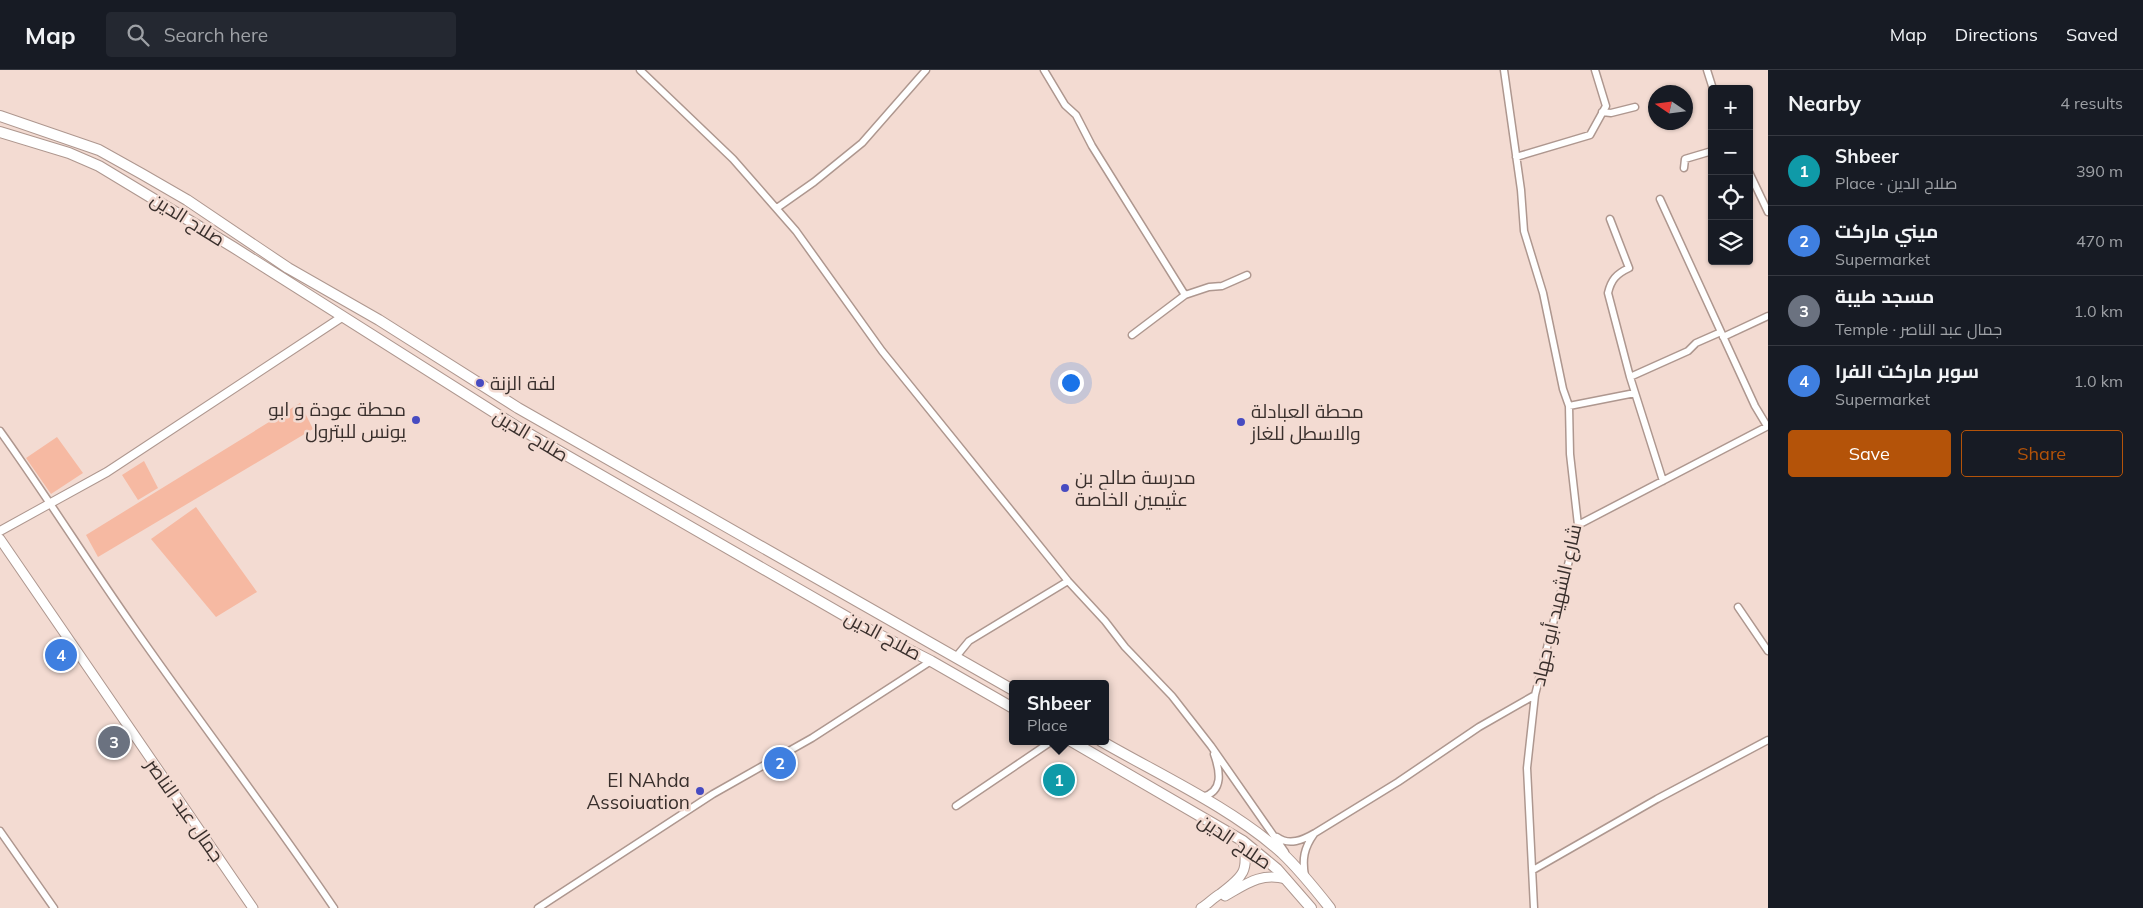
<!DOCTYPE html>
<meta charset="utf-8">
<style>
:root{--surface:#171b24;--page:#242831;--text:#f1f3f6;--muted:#9ea1a6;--line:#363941;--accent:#b45309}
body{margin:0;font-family:Mulish,Cairo,sans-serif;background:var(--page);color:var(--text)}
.controls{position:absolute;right:15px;top:15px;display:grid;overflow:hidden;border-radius:5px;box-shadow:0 1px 4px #0004}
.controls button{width:45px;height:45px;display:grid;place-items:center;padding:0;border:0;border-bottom:1px solid var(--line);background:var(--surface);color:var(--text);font:25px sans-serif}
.compass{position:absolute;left:1648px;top:15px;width:45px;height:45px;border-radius:50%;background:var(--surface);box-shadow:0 1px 4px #0004;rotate:283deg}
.you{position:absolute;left:1070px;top:312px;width:18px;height:18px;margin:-12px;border:4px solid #fff;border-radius:50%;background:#1a73e8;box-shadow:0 0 0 8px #1a73e833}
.badge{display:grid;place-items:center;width:32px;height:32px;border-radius:50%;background:var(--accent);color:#fff;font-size:16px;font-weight:700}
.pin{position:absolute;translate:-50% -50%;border:2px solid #fff;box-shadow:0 1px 5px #0006}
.popup{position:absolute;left:1009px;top:610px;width:100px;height:65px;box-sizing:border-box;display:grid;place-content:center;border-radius:5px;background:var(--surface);filter:drop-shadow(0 1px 4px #0005);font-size:16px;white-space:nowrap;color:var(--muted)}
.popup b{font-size:19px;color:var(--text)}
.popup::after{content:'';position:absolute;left:50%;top:100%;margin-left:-10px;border:10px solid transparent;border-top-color:var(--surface)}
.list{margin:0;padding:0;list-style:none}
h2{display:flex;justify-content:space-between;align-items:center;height:65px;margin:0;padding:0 20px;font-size:21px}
h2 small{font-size:16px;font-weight:400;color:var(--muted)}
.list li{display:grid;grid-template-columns:32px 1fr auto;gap:15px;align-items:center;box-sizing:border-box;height:70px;padding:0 20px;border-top:1px solid var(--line)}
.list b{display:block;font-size:19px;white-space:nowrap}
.list p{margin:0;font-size:16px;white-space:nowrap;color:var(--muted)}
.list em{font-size:16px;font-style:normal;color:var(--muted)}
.actions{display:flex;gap:10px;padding:15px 20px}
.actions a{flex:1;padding:11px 0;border:1px solid var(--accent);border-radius:5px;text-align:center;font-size:18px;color:var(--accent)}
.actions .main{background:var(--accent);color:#fff}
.icon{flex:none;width:28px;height:28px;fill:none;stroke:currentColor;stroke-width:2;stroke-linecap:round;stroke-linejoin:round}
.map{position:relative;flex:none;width:1768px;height:838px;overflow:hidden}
header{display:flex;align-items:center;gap:30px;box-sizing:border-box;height:70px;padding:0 25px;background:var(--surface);border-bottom:1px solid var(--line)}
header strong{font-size:24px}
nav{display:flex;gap:28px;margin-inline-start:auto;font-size:18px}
.search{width:350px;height:45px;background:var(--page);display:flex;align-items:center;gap:12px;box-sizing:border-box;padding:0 18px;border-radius:5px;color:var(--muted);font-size:19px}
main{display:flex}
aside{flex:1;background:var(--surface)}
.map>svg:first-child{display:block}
</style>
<header>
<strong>Map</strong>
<div class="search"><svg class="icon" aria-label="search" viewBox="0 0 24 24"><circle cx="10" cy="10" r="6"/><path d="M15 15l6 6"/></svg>Search here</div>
<nav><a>Map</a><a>Directions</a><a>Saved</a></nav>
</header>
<main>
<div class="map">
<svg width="1768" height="838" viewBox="0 0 1768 838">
<rect width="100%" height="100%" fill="#f3dbd2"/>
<path fill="#f6b9a2" d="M 300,333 L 313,359 L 98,487 L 86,465 Z
M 57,367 L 83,403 L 51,424 L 26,388 Z
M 144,391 L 158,418 L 138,430 L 122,405 Z
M 196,437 L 257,522 L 216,547 L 151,469 Z"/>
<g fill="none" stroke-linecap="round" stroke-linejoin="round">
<g stroke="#ae978f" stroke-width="9">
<path id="minor" d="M 640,0 L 733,89 L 796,161 L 882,281 L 1068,511 L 1105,551 L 1125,577 L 1172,626 L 1211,676 L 1285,782
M 1044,0 L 1065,35 L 1076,45 L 1092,76 L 1185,225
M 1504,0 L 1521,120 L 1524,161 L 1543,223 L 1563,319 L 1569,336 L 1570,384 L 1578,455 L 1535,625 L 1527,698 L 1534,838
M 1707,0 L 1713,19
M 1602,42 L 1611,43 L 1635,37
M 1516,87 L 1590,65 L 1606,36 L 1595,0
M 1684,98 L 1685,89 L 1712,81
M 1749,102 L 1768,142
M 1660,129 L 1755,336 L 1767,356
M 777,138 L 814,112 L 862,73 L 926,0
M 1610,149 L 1629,198 C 1616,204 1611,210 1608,223 L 1630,307 L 1663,411
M 1132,265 L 1185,225 L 1209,217 L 1222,216 L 1247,205
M 1723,267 L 1768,246
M 1630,307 L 1688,281 L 1696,273 L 1721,262
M 1569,336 L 1635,323
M 0,361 C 46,425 87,491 132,555 C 198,650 269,742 334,838
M 1578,455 L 1768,356
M 1738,537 L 1768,581
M 955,588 L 969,571 L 1068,511
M 1202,727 C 1224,722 1220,701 1214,684
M 956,736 L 1052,671
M 0,761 L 54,838
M 1277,767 C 1289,776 1303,770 1315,763 L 1398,712 L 1479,657 L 1535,625
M 1533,800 L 1657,729 L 1768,670
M 1305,806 C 1302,789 1304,778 1314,764
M 538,838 L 713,724 L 812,668 L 931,591"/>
</g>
<g stroke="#ae978f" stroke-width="10">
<path id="tertiary" d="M 0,461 L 107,402 L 342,247"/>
</g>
<g stroke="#ae978f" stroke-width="11">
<path id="secondary" d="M 0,469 L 253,838
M 1225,826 C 1246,814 1261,802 1286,809
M 1201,838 C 1208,834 1213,828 1220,824 C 1244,806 1249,801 1243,771"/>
</g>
<g stroke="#ae978f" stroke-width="12">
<path id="trunk" d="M 0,46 L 99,80 L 142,104 L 187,130 L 288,198 L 379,250 L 518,338 L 1013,620
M 0,62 L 69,83 L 99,96 L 233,177 L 519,358 L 866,558 L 931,591 L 1013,638
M 1071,671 L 1243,771 L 1277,799 L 1311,838
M 1101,671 C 1160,705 1232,738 1282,783 C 1300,800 1315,819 1330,838"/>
</g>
<use href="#minor" stroke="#fff" stroke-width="6"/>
<use href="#tertiary" stroke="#fff" stroke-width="8"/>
<use href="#secondary" stroke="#fff" stroke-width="9"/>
<use href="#trunk" stroke="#fff" stroke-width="10"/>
</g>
<g fill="#474bc1" stroke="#f3dbd2" stroke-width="2">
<circle cx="480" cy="313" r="5"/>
<circle cx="416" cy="350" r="5"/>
<circle cx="1241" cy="352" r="5"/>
<circle cx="1065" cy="418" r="5"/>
<circle cx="700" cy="721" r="5"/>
</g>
<g text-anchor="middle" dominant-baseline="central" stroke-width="5" stroke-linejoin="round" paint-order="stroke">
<g font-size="19" fill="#392f2c" stroke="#f3dbd2">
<text transform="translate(188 149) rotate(32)">صلاح الدين</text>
<text transform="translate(531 365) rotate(31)">صلاح الدين</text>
<text transform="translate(1556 535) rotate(-77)">شارع الشهيد أبو جهاد</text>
<text transform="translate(883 565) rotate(28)">صلاح الدين</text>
<text transform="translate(185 740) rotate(55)">جمال عبد الناصر</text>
<text transform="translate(1235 771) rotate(34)">صلاح الدين</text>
</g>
<g font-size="19" fill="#392f2c" stroke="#f3dbd2" text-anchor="start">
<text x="490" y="313">لفة الزنة</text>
<text x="406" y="339" text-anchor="end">محطة عودة و ابو<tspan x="406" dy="22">يونس للبترول</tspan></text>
<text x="1251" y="341">محطة العبادلة<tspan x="1251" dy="22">والاسطل للغاز</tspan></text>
<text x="1075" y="407">مدرسة صالح بن<tspan x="1075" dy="22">عثيمين الخاصة</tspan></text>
<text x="690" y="710" text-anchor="end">El NAhda<tspan x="690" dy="22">Assoiuation</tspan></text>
</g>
</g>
</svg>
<div class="controls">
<button>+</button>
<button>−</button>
<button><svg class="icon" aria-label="locate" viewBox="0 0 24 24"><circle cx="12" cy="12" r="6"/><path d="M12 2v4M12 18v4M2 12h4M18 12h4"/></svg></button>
<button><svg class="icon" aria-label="layers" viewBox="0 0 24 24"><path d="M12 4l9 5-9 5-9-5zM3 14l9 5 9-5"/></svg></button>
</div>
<svg class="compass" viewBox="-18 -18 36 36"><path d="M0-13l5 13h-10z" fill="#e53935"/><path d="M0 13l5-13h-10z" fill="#9ea1a6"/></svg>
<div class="you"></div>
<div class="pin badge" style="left:1059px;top:710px;background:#0f9aa8">1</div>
<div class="popup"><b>Shbeer</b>Place</div>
<div class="pin badge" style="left:780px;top:693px;background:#3f7fe0">2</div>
<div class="pin badge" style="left:114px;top:672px;background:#6b7280">3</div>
<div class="pin badge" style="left:61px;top:585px;background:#3f7fe0">4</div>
</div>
<aside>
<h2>Nearby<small>4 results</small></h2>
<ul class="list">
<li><span class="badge" style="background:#0f9aa8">1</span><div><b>Shbeer</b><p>Place · صلاح الدين</p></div><em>390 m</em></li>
<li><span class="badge" style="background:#3f7fe0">2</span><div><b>ميني ماركت</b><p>Supermarket</p></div><em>470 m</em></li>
<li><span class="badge" style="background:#6b7280">3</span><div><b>مسجد طيبة</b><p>Temple · جمال عبد الناصر</p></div><em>1.0 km</em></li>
<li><span class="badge" style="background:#3f7fe0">4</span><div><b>سوبر ماركت الفرا</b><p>Supermarket</p></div><em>1.0 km</em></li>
</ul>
<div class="actions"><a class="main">Save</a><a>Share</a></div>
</aside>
</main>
